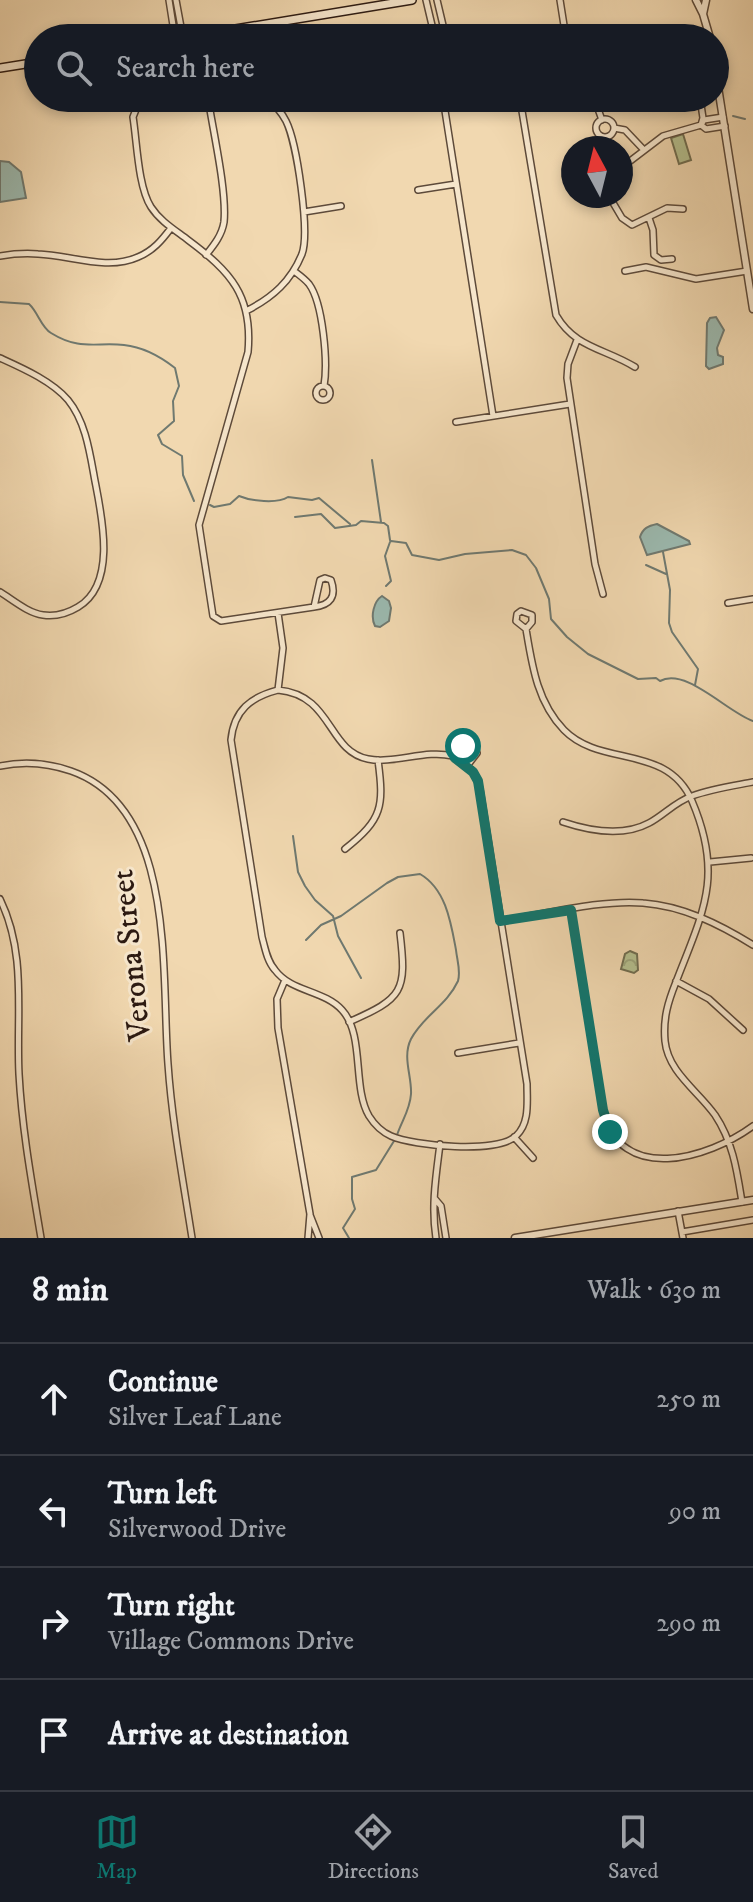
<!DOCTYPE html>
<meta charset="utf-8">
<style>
:root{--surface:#171b24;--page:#20242c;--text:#f1f3f6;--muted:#9ea1a6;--line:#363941;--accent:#0f766e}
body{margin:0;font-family:"IM FELL DW Pica",serif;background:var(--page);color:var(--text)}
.compass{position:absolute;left:561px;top:136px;width:72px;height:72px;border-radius:50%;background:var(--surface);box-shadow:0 4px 12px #0003;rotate:353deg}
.stop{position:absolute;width:24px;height:24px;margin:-18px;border:6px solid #0f766e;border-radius:50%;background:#fff}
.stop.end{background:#0f766e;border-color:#fff;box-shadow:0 2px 8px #0008}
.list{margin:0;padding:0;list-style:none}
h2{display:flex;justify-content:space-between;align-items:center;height:104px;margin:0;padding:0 32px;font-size:34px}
h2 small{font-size:26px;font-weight:400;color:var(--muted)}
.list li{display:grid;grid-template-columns:52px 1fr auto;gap:24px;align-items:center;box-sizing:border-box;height:112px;padding:0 32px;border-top:2px solid var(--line)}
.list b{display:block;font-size:30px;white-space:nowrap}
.list p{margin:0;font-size:26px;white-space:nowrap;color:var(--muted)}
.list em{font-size:26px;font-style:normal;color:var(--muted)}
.icon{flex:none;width:44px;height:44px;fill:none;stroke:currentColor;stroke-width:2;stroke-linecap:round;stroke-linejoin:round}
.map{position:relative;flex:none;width:753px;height:1238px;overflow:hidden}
.search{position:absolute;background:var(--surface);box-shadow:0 4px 12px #0003;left:24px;right:24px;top:24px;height:88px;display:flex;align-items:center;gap:20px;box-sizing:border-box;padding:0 28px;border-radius:44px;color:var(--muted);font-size:30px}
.sheet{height:552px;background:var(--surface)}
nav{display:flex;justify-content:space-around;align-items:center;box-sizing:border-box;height:112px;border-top:2px solid var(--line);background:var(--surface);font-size:22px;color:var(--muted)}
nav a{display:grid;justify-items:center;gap:4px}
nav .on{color:var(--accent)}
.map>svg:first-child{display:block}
</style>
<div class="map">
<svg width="753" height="1238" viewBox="0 0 753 1238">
<defs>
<pattern id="forest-crowns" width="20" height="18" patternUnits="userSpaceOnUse" patternTransform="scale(2)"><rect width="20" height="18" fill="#b5c08f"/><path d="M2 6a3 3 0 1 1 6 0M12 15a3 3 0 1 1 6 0" fill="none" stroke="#9ca47a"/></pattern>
</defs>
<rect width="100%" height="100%" fill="#f1d8b0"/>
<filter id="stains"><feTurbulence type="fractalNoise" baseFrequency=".0025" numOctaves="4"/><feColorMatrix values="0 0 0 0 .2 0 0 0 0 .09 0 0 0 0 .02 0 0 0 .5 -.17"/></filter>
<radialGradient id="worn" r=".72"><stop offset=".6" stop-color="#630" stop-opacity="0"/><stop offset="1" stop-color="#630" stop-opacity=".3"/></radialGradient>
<path fill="url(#forest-crowns)" stroke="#706d50" stroke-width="2" d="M 630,951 L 637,954 L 638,970 L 634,973 L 621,969 L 625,954 Z"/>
<path fill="#b5c08f" stroke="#706d50" stroke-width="2" d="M 683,134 L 691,160 L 679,164 L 671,138 Z"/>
<path fill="#9bb9af" stroke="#6f7970" stroke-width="2" d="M 0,161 L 9,162 L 21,172 L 26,198 L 0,202 Z
M 716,317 L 724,330 L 717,348 L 718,355 L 723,357 L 723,364 L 709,369 L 706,366 L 707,323 L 710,318 Z
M 657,524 L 689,541 L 690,544 L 647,555 L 640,537 C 643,528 648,526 657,524 Z
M 382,596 L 389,601 L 391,608 L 389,621 L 380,627 L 375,626 C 370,616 374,601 382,596 Z"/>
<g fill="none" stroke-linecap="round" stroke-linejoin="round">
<path stroke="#6f7970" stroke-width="2" d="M 733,116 L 745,119
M 0,302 L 29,304 C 38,312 41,327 51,333 C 80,351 96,342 124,345 C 143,347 161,357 175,368 L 179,386 L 173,401 L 174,421 L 158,435 L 162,444 L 182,456 L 183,475 L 194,501
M 372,460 L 381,522
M 210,505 L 214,507 L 230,504 L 239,496 C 251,501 277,504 288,497 L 312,500 L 319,498 L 350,524
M 295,517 L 321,514 L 335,528 L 356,525 L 361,521 L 384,523 L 388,526 L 390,540
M 391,541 L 406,543 L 412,555 L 439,560 L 465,554 L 512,550 L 526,555 L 536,568 L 549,599 L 551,619 L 567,637 L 588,654 L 638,679 L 656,678 L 660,681 C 686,667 727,712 753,721
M 663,552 L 670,590 L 669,623 L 672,632 L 698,669 L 695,685
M 646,565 L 666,574
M 386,586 L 391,581 L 385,556 L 390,542
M 293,836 L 298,872 L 305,886 L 315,900 L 333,916 L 338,936 L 361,978
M 306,940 L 321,925 L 341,916 L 387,883 L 398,877 L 420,874 C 446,889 451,923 456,950 C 457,960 461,971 458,981 C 447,1005 423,1016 411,1039 C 402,1057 412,1076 411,1094 C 410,1110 402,1120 397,1135
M 349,1238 L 343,1228 L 355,1209 L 352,1199 L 352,1177 L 376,1170 L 394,1141"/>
<g stroke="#5d4a3a" stroke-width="8">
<path id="minor" d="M 169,0 L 175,38
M 176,0 L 183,38
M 426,0 L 435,38
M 437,0 L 446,38
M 560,0 L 566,38
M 271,24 L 273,38
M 260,25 L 263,38
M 190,98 L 137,107 L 133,117 C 137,142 138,187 151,207 C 160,221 175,230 188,240 C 231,272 253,296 248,352 L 199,525 L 213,616 L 221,621 L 314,607 L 320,580 L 325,578 L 331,580 C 337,597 330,605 314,607
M 443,98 L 493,416
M 518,98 L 522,111 L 556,315 C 575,348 604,348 635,367
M 594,98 L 602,120
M 723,117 L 704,120 L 701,125 L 706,129 L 725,126
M596 128a9 9 0 1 1 18 0a9 9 0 1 1-18 0Z
M 614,128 L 625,130 L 643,149
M 621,168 L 663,136 L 701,125 L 703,118 L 700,98
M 418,190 L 456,184
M 609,196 L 622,218 L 632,225 L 667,208 L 683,209
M 304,212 L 341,206
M 649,218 L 653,230 L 654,255 L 661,260 L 672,259
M 206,255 C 214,245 222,235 224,222 C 227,191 213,131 208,98
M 0,256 C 12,254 25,253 38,254 C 70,255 107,271 138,257 C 153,251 162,240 171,228
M 294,271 C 298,274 305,279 309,284 C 323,303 328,362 324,386
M 625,271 L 646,267 L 696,279 L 747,271
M 248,310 C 273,297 291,281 302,254 C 310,232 297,143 286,121 C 281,111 275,105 266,98
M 577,340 L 568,364 L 567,378 L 595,564 L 603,594
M 0,358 C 22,368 52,381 68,400 C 86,422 90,454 95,481 C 102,517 117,584 78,607 C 68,613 56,617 43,615 C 28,613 13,600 0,592
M316 393a7 7 0 1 1 14 0a7 7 0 1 1-14 0Z
M 456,422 L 570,404
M 728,603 L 753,599
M 278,613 L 283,648 L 278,690
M 526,629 L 516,621 L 517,614 L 521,611 L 532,615 L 532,622 L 526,629 C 532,665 537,702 564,730 C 601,768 667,743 692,801 C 724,876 703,912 676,982 C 668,1002 663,1018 665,1041 C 668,1072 698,1091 715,1115 C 733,1142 737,1171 742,1202
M 278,690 C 333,695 327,751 368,759 C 406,767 465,728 480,790 L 527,1084 C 527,1102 530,1123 516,1136 C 497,1154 414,1146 391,1136 C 382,1132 374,1124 369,1116 C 352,1087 365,1035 342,1010 C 324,990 291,992 275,970 C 267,961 265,948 262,937 L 231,740 C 234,710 251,697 278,690 Z
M 455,758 L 463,746 L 473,745 L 477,753 L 467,766
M 0,766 C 24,761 48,763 71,771 C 177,808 161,973 168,1064 C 172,1122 183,1180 192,1238
M 563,822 C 590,831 623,837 649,823 C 664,815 675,802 692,796 C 711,789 732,786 753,782
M 345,849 C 383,819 384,806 378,760
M 710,862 L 751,858
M 0,899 C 27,954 16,1014 19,1074 C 22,1129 32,1184 41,1238
M 571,910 L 603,1110 C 620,1185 708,1159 753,1126
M 500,921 C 541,915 603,899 643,903 C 683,906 719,924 753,945
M 285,980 L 277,999 L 278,1028 L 310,1214 L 308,1238
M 676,981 L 709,999 L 743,1030
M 349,1022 C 403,998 407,992 400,933
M 458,1053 L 519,1043
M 514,1137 L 533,1158
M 435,1199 L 441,1206 L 446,1238
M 678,1211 L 683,1238
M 310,1215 L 319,1238
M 682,1232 L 753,1220
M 436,1238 C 431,1206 436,1176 440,1144"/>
</g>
<g stroke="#5d4a3a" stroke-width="9">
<path id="tertiary" d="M 696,0 L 703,14 L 710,38
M 703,14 L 706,0
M 715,68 L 753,309
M 515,1238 L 753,1200"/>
</g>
<g stroke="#2c1a12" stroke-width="10">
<path id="secondary" d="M 181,38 L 412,0
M 0,68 L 38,62"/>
</g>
<use href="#minor" stroke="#f6e6cc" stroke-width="5"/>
<use href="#tertiary" stroke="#f6e6cc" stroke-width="6"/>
<use href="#secondary" stroke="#f6e6cc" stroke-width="7"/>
</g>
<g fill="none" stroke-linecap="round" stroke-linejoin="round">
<path stroke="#0f766e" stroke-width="10" d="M 463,746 L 455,758 L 473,772 L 478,781 L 500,921 L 571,910 L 603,1110 L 610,1132"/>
</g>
<g text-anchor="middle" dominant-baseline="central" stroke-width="6" stroke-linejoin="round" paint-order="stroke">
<g font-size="32" fill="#2c1a12" stroke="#f6e6cc">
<text transform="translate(132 955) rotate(-96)">Verona Street</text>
</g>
</g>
<rect width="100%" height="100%" filter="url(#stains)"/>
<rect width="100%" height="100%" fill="url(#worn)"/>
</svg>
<svg class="compass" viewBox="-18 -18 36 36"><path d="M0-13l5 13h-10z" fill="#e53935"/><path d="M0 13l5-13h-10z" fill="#9ea1a6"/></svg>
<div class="stop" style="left:463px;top:746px"></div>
<div class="stop end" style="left:610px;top:1132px"></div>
<div class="search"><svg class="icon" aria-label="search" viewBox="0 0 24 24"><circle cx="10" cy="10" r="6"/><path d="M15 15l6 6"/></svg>Search here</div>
</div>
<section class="sheet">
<h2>8 min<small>Walk · 630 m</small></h2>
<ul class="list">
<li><svg class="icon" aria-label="ahead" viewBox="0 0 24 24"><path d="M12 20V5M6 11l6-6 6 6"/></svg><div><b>Continue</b><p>Silver Leaf Lane</p></div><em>250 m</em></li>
<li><svg class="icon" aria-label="left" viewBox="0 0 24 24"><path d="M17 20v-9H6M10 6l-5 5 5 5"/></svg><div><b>Turn left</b><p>Silverwood Drive</p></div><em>90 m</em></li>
<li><svg class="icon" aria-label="right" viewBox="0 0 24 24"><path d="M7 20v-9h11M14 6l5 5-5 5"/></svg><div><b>Turn right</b><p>Village Commons Drive</p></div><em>290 m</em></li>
<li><svg class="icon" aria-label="arrive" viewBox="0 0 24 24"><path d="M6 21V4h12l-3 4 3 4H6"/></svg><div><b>Arrive at destination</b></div></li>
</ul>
</section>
<nav>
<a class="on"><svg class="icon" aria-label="map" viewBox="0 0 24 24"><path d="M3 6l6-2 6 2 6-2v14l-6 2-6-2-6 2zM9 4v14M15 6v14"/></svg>Map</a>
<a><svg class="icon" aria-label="directions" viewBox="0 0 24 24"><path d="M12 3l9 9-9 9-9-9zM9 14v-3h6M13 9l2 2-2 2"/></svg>Directions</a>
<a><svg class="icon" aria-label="saved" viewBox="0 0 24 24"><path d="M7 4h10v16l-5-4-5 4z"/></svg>Saved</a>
</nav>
